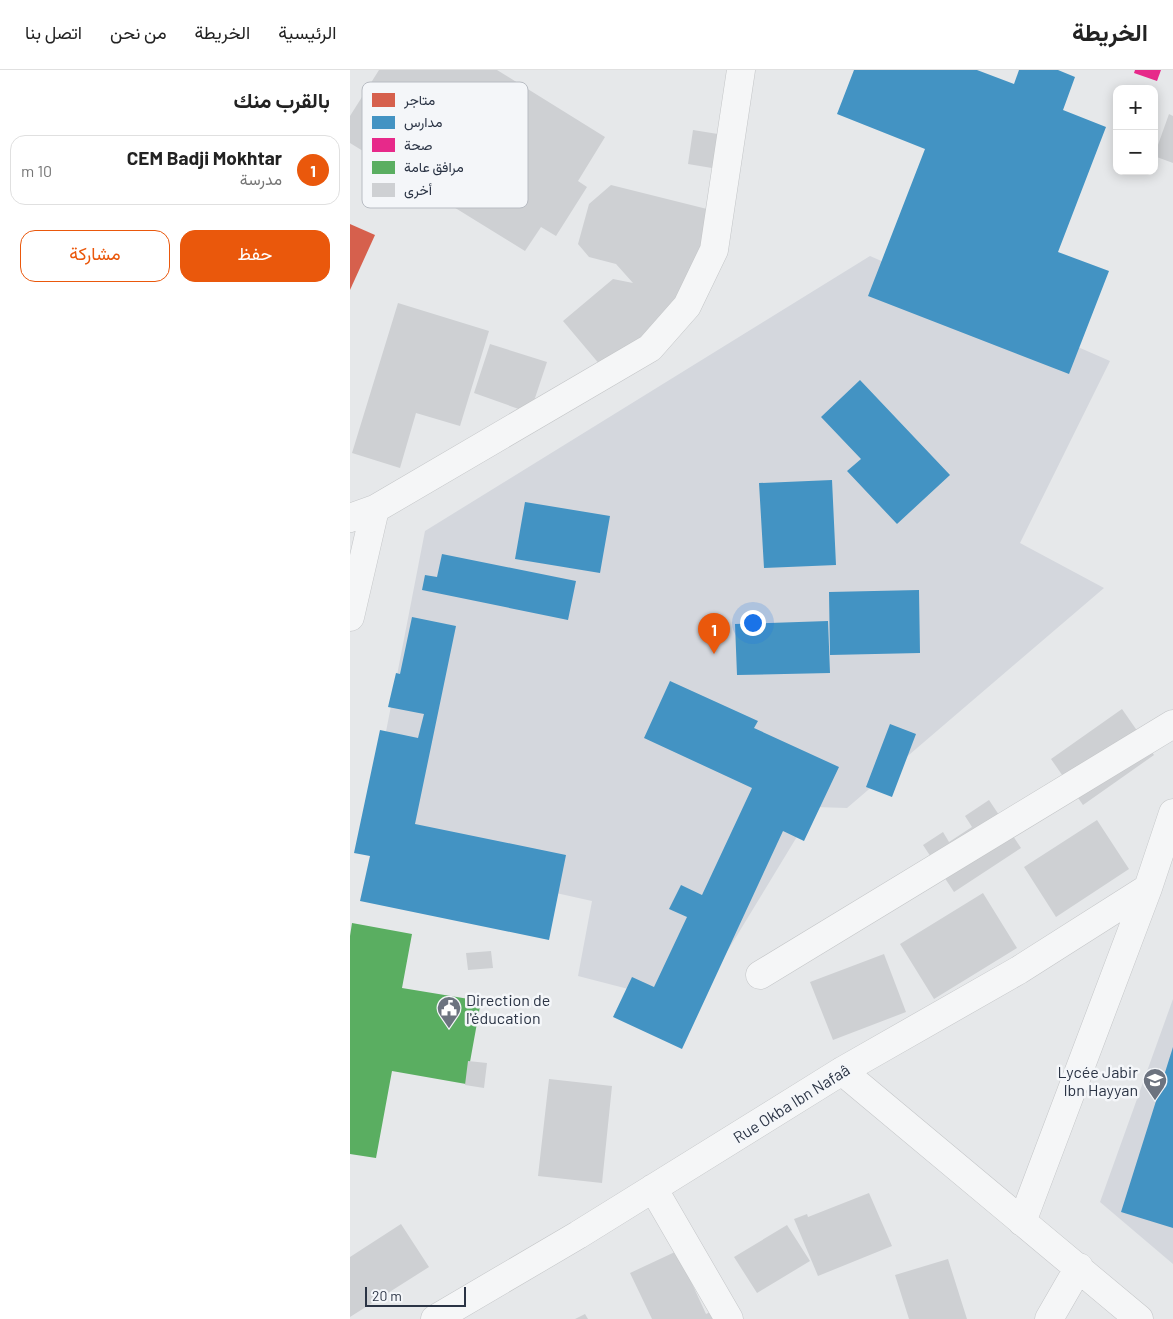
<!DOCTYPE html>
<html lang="ar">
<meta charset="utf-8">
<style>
:root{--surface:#fff;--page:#f2f2f2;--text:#222;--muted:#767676;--line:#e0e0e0;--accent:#ea580c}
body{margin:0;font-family:Barlow,Vazirmatn,sans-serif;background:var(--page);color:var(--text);direction:rtl}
.controls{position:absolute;right:15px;top:15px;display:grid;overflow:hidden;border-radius:10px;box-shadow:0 2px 12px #0003}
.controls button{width:45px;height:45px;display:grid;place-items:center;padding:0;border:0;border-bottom:1px solid var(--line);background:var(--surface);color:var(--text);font:25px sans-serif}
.scale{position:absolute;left:15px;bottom:12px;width:101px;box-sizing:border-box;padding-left:5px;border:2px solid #2b3445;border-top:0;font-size:14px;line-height:18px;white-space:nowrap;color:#2b3445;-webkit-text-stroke:4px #f4f6f9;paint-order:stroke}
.you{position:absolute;left:402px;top:552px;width:18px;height:18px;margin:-12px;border:4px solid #fff;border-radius:50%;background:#1a73e8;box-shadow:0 0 0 8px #1a73e833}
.badge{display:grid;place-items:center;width:32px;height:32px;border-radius:50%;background:var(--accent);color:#fff;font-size:16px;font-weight:700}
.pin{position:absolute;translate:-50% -41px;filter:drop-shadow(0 1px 2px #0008)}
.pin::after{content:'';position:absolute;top:26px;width:18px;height:15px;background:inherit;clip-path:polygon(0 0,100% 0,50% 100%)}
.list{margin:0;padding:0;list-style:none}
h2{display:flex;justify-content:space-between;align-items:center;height:65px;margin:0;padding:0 20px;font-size:21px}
h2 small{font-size:16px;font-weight:400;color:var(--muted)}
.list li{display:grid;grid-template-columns:32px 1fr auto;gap:15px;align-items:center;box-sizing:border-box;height:70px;margin:0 10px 10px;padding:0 10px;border:1px solid var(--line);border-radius:15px}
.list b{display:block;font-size:19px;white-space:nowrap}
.list p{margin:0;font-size:16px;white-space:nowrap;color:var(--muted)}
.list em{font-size:16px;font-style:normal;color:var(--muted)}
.actions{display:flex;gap:10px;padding:15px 20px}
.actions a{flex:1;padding:11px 0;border:1px solid var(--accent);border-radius:15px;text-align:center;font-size:18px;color:var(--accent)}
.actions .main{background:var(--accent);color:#fff}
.map{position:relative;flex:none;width:823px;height:1249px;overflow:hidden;direction:ltr}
header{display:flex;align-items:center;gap:30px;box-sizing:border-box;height:70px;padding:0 25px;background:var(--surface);border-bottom:1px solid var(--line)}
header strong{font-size:24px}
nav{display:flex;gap:28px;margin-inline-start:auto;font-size:18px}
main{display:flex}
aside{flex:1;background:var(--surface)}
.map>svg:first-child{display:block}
</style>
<header>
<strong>الخريطة</strong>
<nav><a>الرئيسية</a><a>الخريطة</a><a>من نحن</a><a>اتصل بنا</a></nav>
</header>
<main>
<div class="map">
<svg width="823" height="1249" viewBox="0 0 823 1249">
<rect width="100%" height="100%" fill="#e6e8ea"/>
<path fill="#d4d7dd" d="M 520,186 L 760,291 L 670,473 L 754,518 L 497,738 L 465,737 L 344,936 L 228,906 L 242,831 L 13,780 L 75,461 Z
M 823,929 L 823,1194 L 750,1132 Z"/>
<path fill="#d6604d" d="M 0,154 L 25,165 L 0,220 Z"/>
<path fill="#4393c3" d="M 504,0 L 627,0 L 664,14 L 669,0 L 708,0 L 725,7 L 713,40 L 756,57 L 708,182 L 759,201 L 719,304 L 518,226 L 575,79 L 487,44 Z
M 510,310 L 600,405 L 547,454 L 497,401 L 511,389 L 471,347 Z
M 482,410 L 486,495 L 414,498 L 409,413 Z
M 175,432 L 260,446 L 250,503 L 165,489 Z
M 92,484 L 226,511 L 218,550 L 72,520 L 75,505 L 87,507 Z
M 569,520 L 570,583 L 480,585 L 479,522 Z
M 62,547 L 106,556 L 65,754 L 216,785 L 199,870 L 10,831 L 20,786 L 4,783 L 30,660 L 68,668 L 74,644 L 38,637 L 46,603 L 50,604 Z
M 478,551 L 480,603 L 387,605 L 385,554 Z
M 320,611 L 408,651 L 404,658 L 489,697 L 454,771 L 433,761 L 332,979 L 263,947 L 282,907 L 304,917 L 337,847 L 319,839 L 331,815 L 352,825 L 402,718 L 294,668 Z
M 540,654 L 566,664 L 542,727 L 516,717 Z
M 823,977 L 823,1158 L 771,1142 Z"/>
<path fill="#e7298a" d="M 785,0 L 811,0 L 807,11 L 784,3 Z"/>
<path fill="#5aae61" d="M 2,853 L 62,864 L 52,918 L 131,931 L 116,1014 L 42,1001 L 26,1088 L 0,1084 L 0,866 Z"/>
<path fill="#ced0d3" d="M 29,0 L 147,0 L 255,67 L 228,111 L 237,117 L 206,166 L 191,157 L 175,181 L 0,73 L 0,46 Z
M 819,44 L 823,46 L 823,93 L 804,86 Z
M 343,60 L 374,65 L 368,99 L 338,94 Z
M 261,115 L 361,140 L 341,218 L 318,252 L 251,296 L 213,251 L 263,209 L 283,213 L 266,194 L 239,187 L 228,174 L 239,134 Z
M 48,233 L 139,261 L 110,356 L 66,343 L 50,398 L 2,383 Z
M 140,274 L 197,292 L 180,343 L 124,323 Z
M 772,639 L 804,685 L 733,735 L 701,689 Z
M 639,730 L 671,778 L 604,822 L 573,775 L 593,762 L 599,772 L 622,757 L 615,746 Z
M 747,750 L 779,799 L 706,847 L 674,797 Z
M 633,823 L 667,878 L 584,929 L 550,874 Z
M 141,881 L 143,898 L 118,900 L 116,883 Z
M 534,884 L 556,942 L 483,970 L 460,912 Z
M 118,991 L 137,993 L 134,1018 L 115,1015 Z
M 199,1009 L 262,1016 L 252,1113 L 188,1106 Z
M 519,1123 L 542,1176 L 468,1206 L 444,1149 L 457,1144 L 458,1147 Z
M 51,1154 L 79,1197 L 0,1247 L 0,1187 Z
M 437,1155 L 460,1191 L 407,1223 L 384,1187 Z
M 327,1181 L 356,1244 L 378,1234 L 385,1249 L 302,1249 L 280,1203 Z
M 598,1189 L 617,1249 L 559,1249 L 545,1205 Z
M 235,1244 L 238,1249 L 225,1249 Z"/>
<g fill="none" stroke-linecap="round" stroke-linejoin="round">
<g stroke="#c4c6c8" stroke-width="29">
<path id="minor" d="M 0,448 L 25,439 L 300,278 L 337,236 L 364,180 L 391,0
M 0,547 L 25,439
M 410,905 L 823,654
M 492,1001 L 789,1249
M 303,1118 L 379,1249
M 672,1152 L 798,818 L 823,743
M 85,1249 L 228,1165 L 492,1001 L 669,900 L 798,818
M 699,1249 L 729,1197"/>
</g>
<use href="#minor" stroke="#f5f6f7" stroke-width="28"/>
</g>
<defs>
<g id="civic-pin" transform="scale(1.25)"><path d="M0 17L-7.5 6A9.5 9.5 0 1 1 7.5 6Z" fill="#6c737f" stroke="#f4f6f9"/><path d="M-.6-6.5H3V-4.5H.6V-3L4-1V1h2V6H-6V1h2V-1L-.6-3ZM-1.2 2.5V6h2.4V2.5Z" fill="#fff"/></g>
<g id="school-pin" transform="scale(1.25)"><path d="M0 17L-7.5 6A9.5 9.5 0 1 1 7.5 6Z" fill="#6c737f" stroke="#f4f6f9"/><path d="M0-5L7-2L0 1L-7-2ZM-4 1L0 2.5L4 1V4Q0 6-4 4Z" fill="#fff"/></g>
</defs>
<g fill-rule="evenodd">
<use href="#civic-pin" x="99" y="938"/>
<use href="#school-pin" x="805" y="1010"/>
</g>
<g text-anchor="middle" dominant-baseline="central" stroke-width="5" stroke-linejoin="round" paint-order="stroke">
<g font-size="16" fill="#2b3445" stroke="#f4f6f9" text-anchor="start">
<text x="116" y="929">Direction de<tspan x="116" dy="18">l'éducation</tspan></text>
<text x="788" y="1001" text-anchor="end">Lycée Jabir<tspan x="788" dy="18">Ibn Hayyan</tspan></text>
</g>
<g font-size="16" fill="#2b3445" stroke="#f4f6f9">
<text transform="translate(441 1033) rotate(-32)">Rue Okba Ibn Nafaâ</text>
</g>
</g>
<rect x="12" y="12" width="166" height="126" rx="8" fill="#f4f6f9" stroke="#b8bcc3" stroke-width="1"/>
<rect x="22" y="23" width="23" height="14" fill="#d6604d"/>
<rect x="22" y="46" width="23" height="13" fill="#4393c3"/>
<rect x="22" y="68" width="23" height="14" fill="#e7298a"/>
<rect x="22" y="91" width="23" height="13" fill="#5aae61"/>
<rect x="22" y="113" width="23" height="14" fill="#ced0d3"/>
<g font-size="14" fill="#2b3445">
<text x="54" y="35">متاجر</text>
<text x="54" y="57">مدارس</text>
<text x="54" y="80">صحة</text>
<text x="54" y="102">مرافق عامة</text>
<text x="54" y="125">أخرى</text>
</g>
</svg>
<div class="controls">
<button>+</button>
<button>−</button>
</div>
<div class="scale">20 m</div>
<div class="you"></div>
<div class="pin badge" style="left:364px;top:584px">1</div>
</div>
<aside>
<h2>بالقرب منك<small></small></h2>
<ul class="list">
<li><span class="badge">1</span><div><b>CEM Badji Mokhtar</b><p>مدرسة</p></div><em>10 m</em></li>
</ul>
<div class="actions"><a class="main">حفظ</a><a>مشاركة</a></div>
</aside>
</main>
